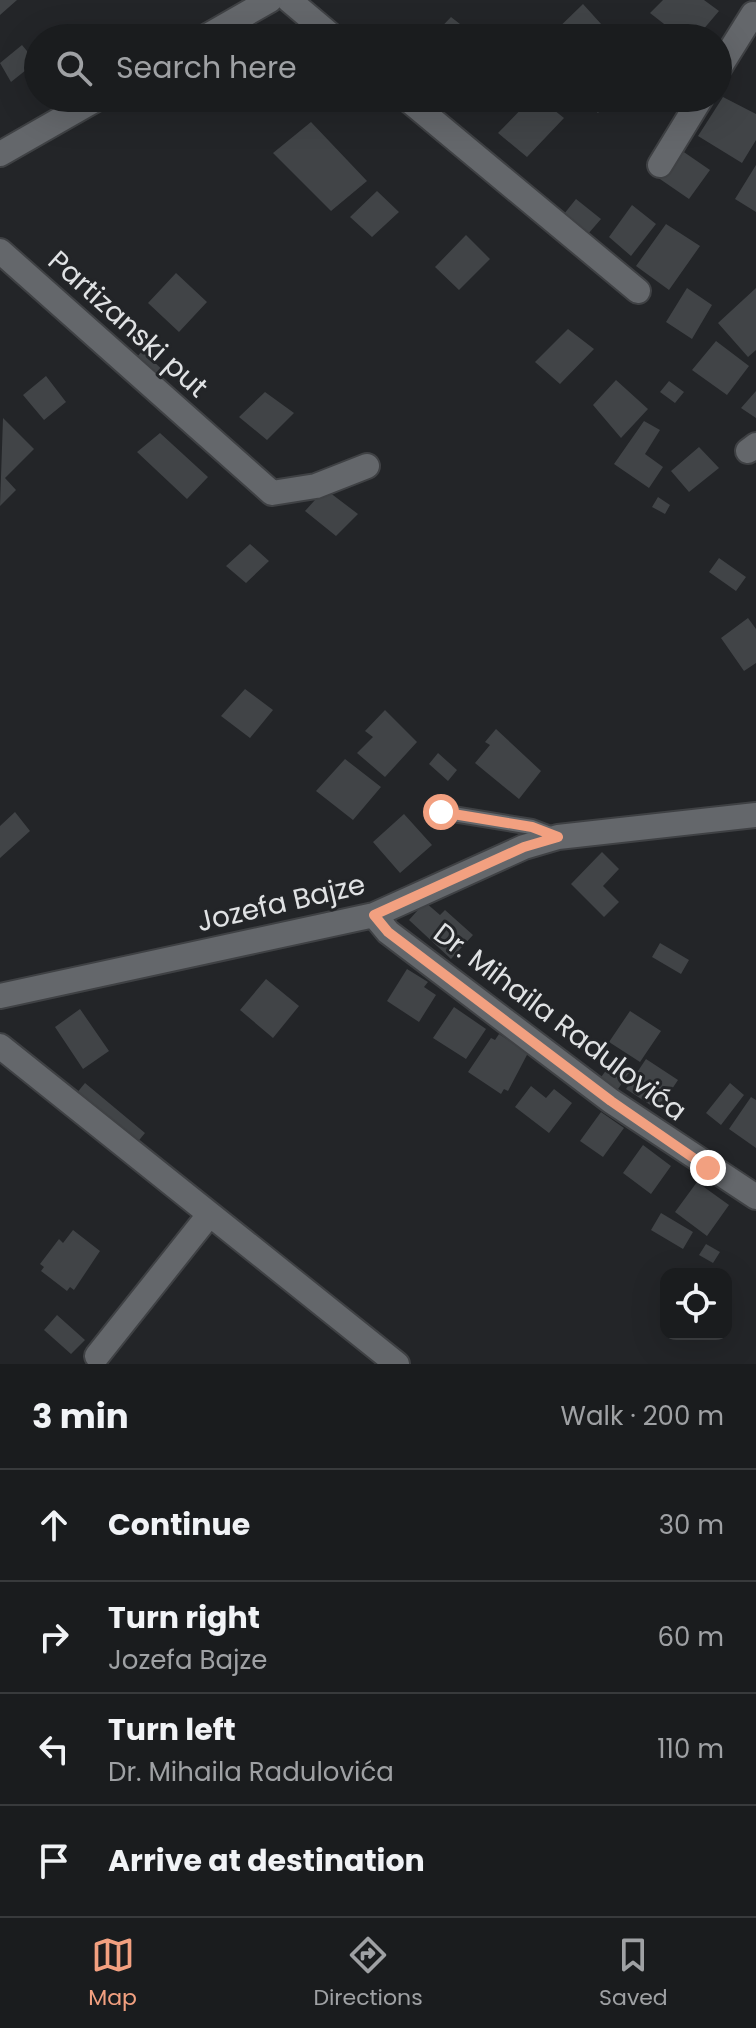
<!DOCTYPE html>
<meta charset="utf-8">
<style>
:root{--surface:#1a1c1e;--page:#232527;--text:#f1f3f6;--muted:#9fa1a4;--line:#383a3c;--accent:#f2a080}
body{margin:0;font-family:Poppins,sans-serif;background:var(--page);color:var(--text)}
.controls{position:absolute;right:24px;bottom:24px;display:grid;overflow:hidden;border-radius:16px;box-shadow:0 8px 32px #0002}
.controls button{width:72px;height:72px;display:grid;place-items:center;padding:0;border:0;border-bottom:2px solid var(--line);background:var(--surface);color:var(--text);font:40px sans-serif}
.stop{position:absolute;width:24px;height:24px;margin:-18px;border:6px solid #f2a080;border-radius:50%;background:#fff}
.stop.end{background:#f2a080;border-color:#fff;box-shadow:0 2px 8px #0008}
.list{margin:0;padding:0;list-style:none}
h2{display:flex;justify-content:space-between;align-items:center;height:104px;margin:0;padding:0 32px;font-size:34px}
h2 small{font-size:26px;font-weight:400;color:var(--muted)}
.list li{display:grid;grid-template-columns:52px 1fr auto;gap:24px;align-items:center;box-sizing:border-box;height:112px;padding:0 32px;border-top:2px solid var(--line)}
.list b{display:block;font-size:30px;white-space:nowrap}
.list p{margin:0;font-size:26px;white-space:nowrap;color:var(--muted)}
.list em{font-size:26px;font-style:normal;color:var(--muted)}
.icon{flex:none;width:44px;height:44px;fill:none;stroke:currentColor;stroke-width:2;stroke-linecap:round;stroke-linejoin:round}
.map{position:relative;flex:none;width:756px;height:1364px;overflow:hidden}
.search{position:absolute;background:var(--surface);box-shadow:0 8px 32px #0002;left:24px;right:24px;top:24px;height:88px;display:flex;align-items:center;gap:20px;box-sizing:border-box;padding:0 28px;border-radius:44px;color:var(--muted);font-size:30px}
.sheet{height:552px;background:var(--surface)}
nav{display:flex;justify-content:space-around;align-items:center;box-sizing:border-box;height:112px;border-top:2px solid var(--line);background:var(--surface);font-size:22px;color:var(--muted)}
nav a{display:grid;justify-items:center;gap:4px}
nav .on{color:var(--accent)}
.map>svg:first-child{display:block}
</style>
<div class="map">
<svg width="756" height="1364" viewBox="0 0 756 1364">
<rect width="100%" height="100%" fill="#232528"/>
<path fill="#414447" d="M 0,0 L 17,0 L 0,15 Z
M 663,0 L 704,0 L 719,11 L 696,38 L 682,38 L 650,13 Z
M 583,4 L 611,35 L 548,38 Z
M 451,17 L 478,38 L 431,38 Z
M 22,45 L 36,62 L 11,82 L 0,63 Z
M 723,97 L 756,114 L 756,140 L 742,163 L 698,136 Z
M 532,98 L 539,98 L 564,118 L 527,157 L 498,133 Z
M 586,98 L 596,98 L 606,104 L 598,113 L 583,101 Z
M 620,98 L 643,98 L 634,108 Z
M 311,122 L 367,181 L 331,211 L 273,153 Z
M 678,148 L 710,170 L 689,199 L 657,177 Z
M 756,165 L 756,212 L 735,199 Z
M 377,191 L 399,212 L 372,237 L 350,217 Z
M 576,199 L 601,219 L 588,234 L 564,214 Z
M 632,205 L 656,224 L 631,256 L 609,237 Z
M 666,224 L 700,246 L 669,290 L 636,266 Z
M 466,235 L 490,259 L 459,290 L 435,267 Z
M 176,273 L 207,302 L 179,332 L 148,303 Z
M 687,288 L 712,305 L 692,339 L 666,322 Z
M 756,288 L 756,350 L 748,357 L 718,323 Z
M 568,329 L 594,349 L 560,384 L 535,362 Z
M 716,341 L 749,366 L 727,395 L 692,370 Z
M 142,351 L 165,372 L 156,383 L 132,363 Z
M 46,376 L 66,402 L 44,420 L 23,395 Z
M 616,380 L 648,409 L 621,438 L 593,405 Z
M 669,381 L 684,392 L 675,403 L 660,392 Z
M 756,391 L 756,418 L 741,408 Z
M 265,392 L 294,413 L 267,440 L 239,417 Z
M 3,418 L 34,449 L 5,478 L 16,490 L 0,506 Z
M 644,421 L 660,430 L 645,454 L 663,467 L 649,488 L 614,464 Z
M 160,433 L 208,477 L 187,499 L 137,452 Z
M 699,447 L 719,468 L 689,492 L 671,471 Z
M 325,489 L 358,514 L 336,536 L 305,511 Z
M 658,497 L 670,505 L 665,514 L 652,507 Z
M 250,544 L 269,561 L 246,583 L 226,566 Z
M 719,558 L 746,577 L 736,591 L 709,572 Z
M 748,618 L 756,629 L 756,663 L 744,671 L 721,638 Z
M 245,689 L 273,710 L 250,738 L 221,716 Z
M 385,710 L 417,742 L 385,777 L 357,753 L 373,737 L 365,731 Z
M 496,729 L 541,771 L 519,799 L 475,763 L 490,745 L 485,742 Z
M 438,753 L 457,770 L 448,781 L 429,764 Z
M 345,759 L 381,787 L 353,820 L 316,791 Z
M 15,812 L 30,831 L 0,858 L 0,826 Z
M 404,814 L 432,845 L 400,873 L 373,842 Z
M 602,852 L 619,869 L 603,886 L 619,902 L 604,917 L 571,884 Z
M 425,902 L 440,915 L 445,910 L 473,935 L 451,959 L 409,920 Z
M 660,943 L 689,960 L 681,974 L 652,957 Z
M 407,969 L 428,982 L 424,987 L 436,995 L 419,1022 L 387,1001 Z
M 266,979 L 299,1006 L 273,1038 L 240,1010 Z
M 454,1007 L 486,1029 L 466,1059 L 433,1038 Z
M 80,1009 L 109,1051 L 83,1069 L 55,1027 Z
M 630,1011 L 661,1031 L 640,1062 L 609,1042 Z
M 499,1034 L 528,1053 L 508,1091 L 504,1089 L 501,1094 L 468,1072 L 491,1038 L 495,1040 Z
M 615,1058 L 631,1070 L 616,1092 L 599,1080 Z
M 646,1059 L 678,1080 L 658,1110 L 626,1089 Z
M 85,1083 L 145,1133 L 131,1150 L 71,1100 Z
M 730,1083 L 744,1095 L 721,1125 L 706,1113 Z
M 531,1086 L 546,1098 L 554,1089 L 572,1103 L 549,1133 L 515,1107 Z
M 751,1097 L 756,1100 L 756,1148 L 729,1129 Z
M 601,1112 L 624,1128 L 603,1157 L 580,1141 Z
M 643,1145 L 671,1166 L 651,1194 L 623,1173 Z
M 697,1182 L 729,1205 L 707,1236 L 675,1212 Z
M 661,1213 L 693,1232 L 683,1249 L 651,1230 Z
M 73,1230 L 100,1251 L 74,1290 L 70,1287 L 67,1291 L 41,1271 L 44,1267 L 40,1264 L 59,1239 L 63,1243 Z
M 706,1244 L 720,1252 L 713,1263 L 699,1255 Z
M 57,1315 L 85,1340 L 71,1354 L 44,1330 Z"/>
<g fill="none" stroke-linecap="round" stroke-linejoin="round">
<g stroke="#3f4144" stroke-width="18">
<path id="lane" d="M 441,812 L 532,827 L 558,837"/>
</g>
<g stroke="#3f4144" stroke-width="28">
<path id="street" d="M 289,0 L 334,38
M 718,70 L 753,14
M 406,98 L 638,291
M 660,165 L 701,98
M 0,251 L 272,493 L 316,486 L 367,466
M 748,451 L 756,445
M 374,915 L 388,932 L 611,1101 L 756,1197
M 0,996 L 374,915 L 524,847 L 558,837 L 756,815
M 0,1046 L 397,1364
M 97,1356 L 209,1215"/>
</g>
<g stroke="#3f4144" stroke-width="28">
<path id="secondary" d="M 204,38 L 270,0
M 0,154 L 98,98"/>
</g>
<use href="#lane" stroke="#64676b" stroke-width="14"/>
<use href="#street" stroke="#64676b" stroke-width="24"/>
<use href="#secondary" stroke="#64676b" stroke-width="24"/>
</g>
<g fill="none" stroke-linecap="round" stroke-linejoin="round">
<path stroke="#f2a080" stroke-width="10" d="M 441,812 L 532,827 L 558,837 L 524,847 L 374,915 L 388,932 L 611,1101 L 708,1168"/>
</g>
<g text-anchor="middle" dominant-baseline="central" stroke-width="6" stroke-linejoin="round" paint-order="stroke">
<g font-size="28" fill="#e0e2e4" stroke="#232528">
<text transform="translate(128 324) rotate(42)">Partizanski put</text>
<text transform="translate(281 903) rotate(-13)">Jozefa Bajze</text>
<text transform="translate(560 1022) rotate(37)">Dr. Mihaila Radulovića</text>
</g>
</g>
</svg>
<div class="controls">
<button><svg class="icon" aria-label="locate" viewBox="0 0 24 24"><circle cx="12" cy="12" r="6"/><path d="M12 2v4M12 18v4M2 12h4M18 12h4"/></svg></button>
</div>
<div class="stop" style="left:441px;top:812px"></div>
<div class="stop end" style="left:708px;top:1168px"></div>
<div class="search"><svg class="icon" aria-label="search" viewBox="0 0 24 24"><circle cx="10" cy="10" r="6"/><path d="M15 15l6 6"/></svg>Search here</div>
</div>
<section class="sheet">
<h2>3 min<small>Walk · 200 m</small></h2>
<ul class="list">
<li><svg class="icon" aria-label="ahead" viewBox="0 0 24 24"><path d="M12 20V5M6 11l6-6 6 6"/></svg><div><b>Continue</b></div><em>30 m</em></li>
<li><svg class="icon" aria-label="right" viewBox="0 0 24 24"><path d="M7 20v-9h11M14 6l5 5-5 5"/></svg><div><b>Turn right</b><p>Jozefa Bajze</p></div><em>60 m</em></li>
<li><svg class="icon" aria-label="left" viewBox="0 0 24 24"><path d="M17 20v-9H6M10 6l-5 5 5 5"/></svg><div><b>Turn left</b><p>Dr. Mihaila Radulovića</p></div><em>110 m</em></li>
<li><svg class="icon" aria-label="arrive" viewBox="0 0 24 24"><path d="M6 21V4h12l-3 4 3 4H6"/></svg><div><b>Arrive at destination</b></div></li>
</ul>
</section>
<nav>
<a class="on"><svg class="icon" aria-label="map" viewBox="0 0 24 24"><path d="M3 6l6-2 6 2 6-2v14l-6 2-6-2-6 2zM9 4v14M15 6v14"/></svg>Map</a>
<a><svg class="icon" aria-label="directions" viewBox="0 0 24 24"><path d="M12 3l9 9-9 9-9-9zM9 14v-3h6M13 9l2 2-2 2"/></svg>Directions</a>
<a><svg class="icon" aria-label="saved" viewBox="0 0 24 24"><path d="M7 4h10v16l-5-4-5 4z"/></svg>Saved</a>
</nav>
